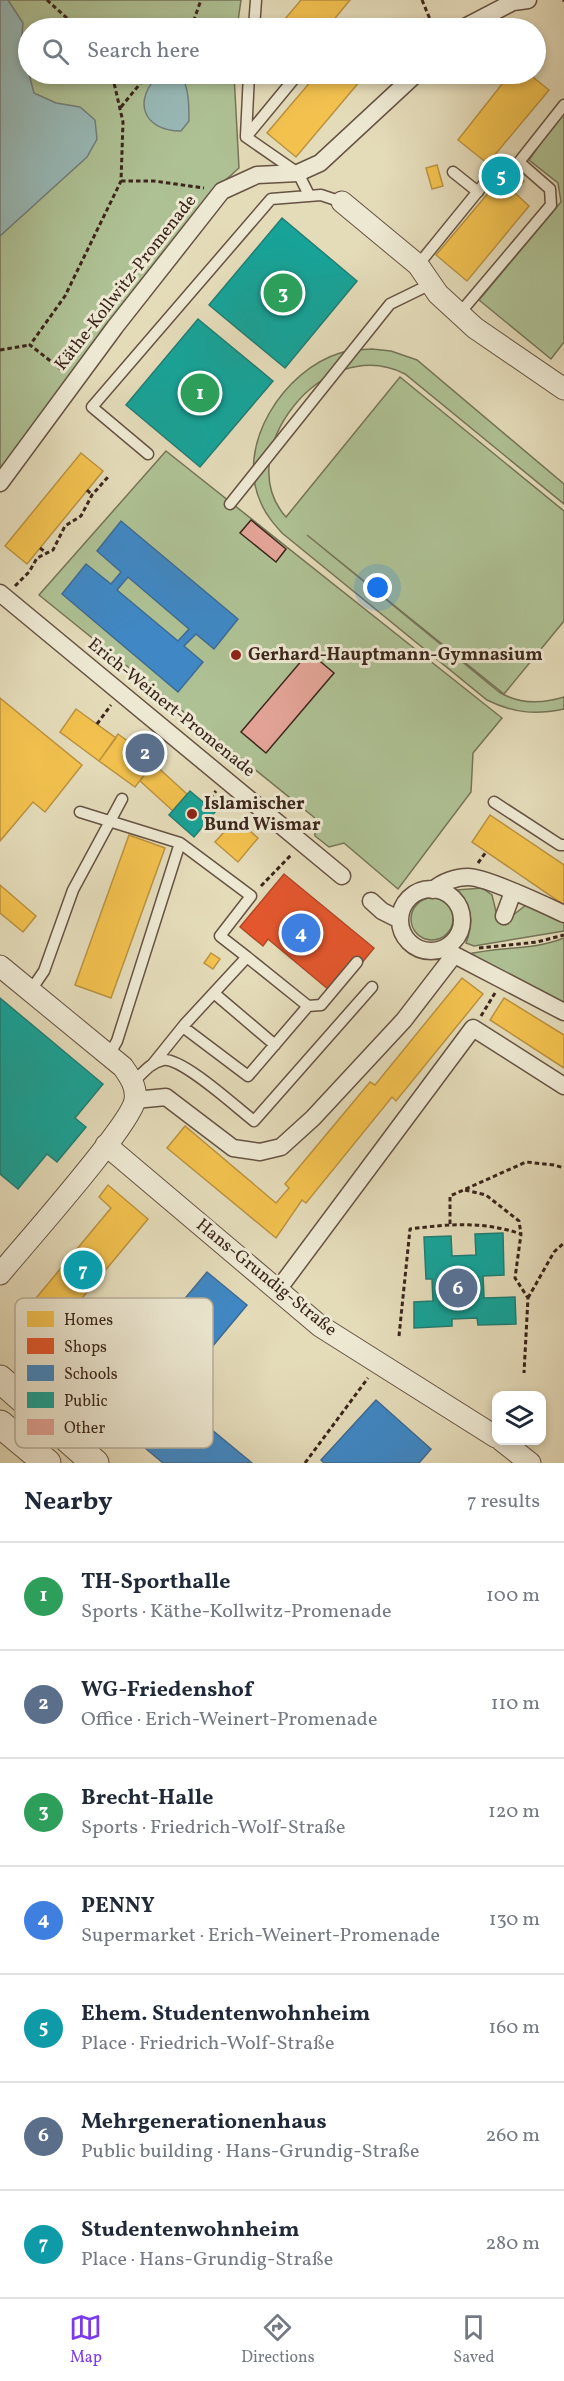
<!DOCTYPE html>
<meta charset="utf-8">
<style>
:root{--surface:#fff;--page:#f2f2f3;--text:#1f2937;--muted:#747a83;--line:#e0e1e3;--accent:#7c3aed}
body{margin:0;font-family:Vollkorn,serif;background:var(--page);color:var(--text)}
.controls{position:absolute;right:18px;bottom:18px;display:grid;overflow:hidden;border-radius:12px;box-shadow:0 3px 9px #0003}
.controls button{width:54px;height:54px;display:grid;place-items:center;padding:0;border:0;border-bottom:2px solid var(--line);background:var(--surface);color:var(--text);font:30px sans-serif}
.you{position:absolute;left:378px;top:588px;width:21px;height:21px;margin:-15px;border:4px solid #fff;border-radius:50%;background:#1a73e8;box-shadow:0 0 0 9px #1a73e833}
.badge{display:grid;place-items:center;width:39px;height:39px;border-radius:50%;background:var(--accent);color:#fff;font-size:20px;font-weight:700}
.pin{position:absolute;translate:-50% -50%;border:3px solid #fff;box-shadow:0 2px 6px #0006}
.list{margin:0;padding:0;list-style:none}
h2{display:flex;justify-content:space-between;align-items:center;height:78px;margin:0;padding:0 24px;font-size:26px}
h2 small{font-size:20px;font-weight:400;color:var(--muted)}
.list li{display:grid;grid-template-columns:39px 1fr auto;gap:18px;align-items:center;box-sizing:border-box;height:108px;padding:0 24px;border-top:2px solid var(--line)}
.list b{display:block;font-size:22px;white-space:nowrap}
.list p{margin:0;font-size:20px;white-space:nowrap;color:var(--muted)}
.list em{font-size:20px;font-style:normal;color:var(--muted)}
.icon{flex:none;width:33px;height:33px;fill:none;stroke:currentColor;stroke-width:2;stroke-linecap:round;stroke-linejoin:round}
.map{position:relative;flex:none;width:564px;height:1463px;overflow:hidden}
.search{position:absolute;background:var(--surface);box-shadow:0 3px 9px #0003;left:18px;right:18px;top:18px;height:66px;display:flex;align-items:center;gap:15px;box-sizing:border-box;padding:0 21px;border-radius:33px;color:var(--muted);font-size:22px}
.sheet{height:834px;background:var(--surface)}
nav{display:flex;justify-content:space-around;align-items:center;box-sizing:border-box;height:84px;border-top:2px solid var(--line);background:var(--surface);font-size:16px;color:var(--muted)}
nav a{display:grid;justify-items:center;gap:3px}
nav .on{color:var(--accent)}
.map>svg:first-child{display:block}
</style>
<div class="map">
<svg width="564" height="1463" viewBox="0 0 564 1463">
<rect width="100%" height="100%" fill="#e4dbb9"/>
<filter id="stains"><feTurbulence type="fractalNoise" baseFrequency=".00333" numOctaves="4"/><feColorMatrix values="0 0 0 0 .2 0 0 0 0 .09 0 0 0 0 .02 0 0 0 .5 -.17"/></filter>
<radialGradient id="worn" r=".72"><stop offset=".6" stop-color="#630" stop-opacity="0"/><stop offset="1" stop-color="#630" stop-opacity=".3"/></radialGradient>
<path fill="#aec194" stroke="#757458" stroke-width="1.5" d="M 0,0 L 241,0 L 237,28 L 28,28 L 28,74 L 234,74 L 239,168 L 209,195 L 0,473 Z
M 564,110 L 564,342 L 551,359 L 479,300 L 561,202 L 558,183 L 529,160 Z
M 372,349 L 391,351 L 417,360 L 564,484 L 564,504 L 405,374 C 322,332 230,455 286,517 L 400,377 L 564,511 L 564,621 L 504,694 L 307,535 L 499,692 C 519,704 542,704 564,697 L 564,709 C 535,715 513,713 487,700 L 282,533 C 274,524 266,515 261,503 C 234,446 284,370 340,353 C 350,350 361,350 372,349 Z
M 166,451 L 502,718 L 473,753 L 471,792 L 398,889 L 344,843 L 329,847 L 315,836 L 315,818 L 39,595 Z
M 482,888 L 492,895 L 498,920 L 513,915 L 526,905 L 564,918 L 564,931 L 474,946 L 466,943 C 477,912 470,906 443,891 Z
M411 919a21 21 0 1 1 42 0a21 21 0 1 1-42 0Z
M 564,938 L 564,1008 L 465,955 C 498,946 532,951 564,938 Z"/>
<path fill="#98b9b7" stroke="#737e79" stroke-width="1.5" d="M 0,0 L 8,0 L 23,23 L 20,58 L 29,74 L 34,93 L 56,103 L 80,107 L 95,120 L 97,139 L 87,157 L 0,236 Z
M 160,74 L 180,74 C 189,86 189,105 189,121 L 181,131 C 142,131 132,99 160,74 Z"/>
<path fill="#f2c14e" stroke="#bb923f" stroke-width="1.5" d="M 301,0 L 350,0 L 327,28 L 295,28 L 284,20 Z
M 317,74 L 351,74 L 360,81 L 296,157 L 267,133 Z
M 510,74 L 529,74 L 549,90 L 493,157 L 524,181 L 515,193 L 529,206 L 467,281 L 436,255 L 495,185 L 480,173 L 488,164 L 458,140 Z
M 437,165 L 443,186 L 432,189 L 426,168 Z
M 81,453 L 103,471 L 27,564 L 5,546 Z
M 0,698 L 82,765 L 45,812 L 33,802 L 0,841 Z
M 76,709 L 116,738 L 99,761 L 60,732 Z
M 118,734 L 155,761 L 135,787 L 99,761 Z
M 153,763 L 187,794 L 173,811 L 140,781 Z
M 490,815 L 564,865 L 564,905 L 472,842 Z
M 236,819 L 258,838 L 238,862 L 215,842 Z
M 129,835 L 165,848 L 111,998 L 75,985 Z
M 0,885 L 36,916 L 23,932 L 0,913 Z
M 211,953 L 220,959 L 213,969 L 204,963 Z
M 462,978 L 483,994 L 396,1101 L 392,1097 L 306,1203 L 302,1200 L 276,1238 L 167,1148 L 185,1126 L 276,1203 L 289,1188 L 285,1184 L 370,1082 L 375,1085 Z
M 504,998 L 564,1035 L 564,1068 L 490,1020 Z
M 108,1185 L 148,1219 L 44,1344 L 17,1321 L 111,1208 L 99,1197 Z"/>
<path fill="#e4572e" stroke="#b24829" stroke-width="1.5" d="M 284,874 L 374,948 L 361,964 L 328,989 L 268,939 L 263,946 L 240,927 Z"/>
<path fill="#3f88c5" stroke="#3e6b92" stroke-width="1.5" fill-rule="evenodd" d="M 121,521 L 238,619 L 214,649 L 196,634 L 184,646 L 203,662 L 178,692 L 62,594 L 86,564 L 111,584 L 121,572 L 97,551 ZM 128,577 L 189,629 L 178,641 L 117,590 Z
M 207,1272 L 247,1305 L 171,1396 L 252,1463 L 163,1463 L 95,1406 Z
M 376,1400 L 431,1449 L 419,1463 L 324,1463 L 321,1460 Z"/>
<path fill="#17a398" stroke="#227e73" stroke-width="1.5" d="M 282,218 L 357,281 L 285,368 L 209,305 Z
M 198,319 L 273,381 L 200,467 L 126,405 Z
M 190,791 L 215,812 L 194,837 L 169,815 Z
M 0,998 L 103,1084 L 75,1118 L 86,1127 L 57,1162 L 47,1154 L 18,1189 L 0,1174 Z
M 503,1233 L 504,1275 L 483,1276 L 484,1298 L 515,1297 L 516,1324 L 478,1325 L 477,1318 L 452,1319 L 452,1326 L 414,1328 L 414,1302 L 433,1301 L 432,1279 L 426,1279 L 424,1237 L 451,1236 L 452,1256 L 476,1255 L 475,1234 Z"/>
<path fill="#e3a497" stroke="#3c261c" stroke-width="1.5" d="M 251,520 L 286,549 L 276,562 L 240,533 Z
M 309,652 L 334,673 L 266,753 L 241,732 Z"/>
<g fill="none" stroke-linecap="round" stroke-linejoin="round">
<g stroke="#665343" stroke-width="13">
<path id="service" d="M 254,28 L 256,0
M 246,136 L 249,74
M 246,137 L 298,173 L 309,195
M 246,137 L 298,74
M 453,172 L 478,192
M 418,265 L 483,185
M 459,314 L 551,205 L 550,189 L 519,162 L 564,105
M 148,454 L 92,407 L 271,199 L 321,195 L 342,202
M 230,504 L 390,304 L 431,284
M 494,802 L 560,845 L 564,845
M 80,812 L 180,843 L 251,896 L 220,936 L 247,957 L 185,1024 L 152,1065
M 247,957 L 308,1006
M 31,990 L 44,971 L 73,890 L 122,799
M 215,994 L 275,1045
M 183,1027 L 248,1076 L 308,1006 L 321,1005 L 357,962
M 109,1055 L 117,1041 L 180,843
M 133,1082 C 142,1074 151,1062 163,1060 C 182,1057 237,1108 254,1121 L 372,987"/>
</g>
<g stroke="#665343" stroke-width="19">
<path id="pedestrian" d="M 463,28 L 513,2 L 528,0
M 0,483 L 115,327 L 222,191 L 257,175 L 298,173 L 320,163 L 416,74
M 0,593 L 342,876
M400 920a31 31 0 1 1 62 0a31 31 0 1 1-62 0Z
M 433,890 C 442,882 456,877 468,877 C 486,877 545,905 564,914
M 371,901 L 382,911 L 400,920
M 504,916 L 513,892
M 445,950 L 564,1012
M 135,1100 L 166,1097 L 233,1148 L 260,1152 L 281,1147 L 313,1118 L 404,1020 L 454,955
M 277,1291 L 473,1028 L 564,1086"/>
</g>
<g stroke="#665343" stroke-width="23">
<path id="minor" d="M 342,202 L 418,265 L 438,294 L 475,328 L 564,389
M 0,966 L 123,1067 C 130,1077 137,1087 135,1100 C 131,1125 22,1247 0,1274
M 106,1145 L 320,1326 L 496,1437
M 501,1440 L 530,1463"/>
</g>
<g stroke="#665343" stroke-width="29">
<path id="tertiary" d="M 0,1379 L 95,1463
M 0,1424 L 47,1463"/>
</g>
<path stroke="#3c261c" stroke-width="3" stroke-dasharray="4.5 3" stroke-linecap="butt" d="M 47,0 L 78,28
M 422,0 L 432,24
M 563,0 L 564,1
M 191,28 L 201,0
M 426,28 L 435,23 L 444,28
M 121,107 L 148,74
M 121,181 L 154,181 L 204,188
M 0,350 L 30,345
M 62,370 L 30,345 L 65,296 L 121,181 L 123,122 L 112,74
M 87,490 L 92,495
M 40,548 L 48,554
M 15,586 L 29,572 L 37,558 L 53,550 L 65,526 L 81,516 L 92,495 L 108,477
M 97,724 L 111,705
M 145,753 L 155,741
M 205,804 L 216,791
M 478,863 L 486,852
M 261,886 L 292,854
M 479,948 L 537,942 L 564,935
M 481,1016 L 495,993
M 465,1190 L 486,1195 L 519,1221 L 521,1234
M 450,1224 L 450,1196 L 526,1162 L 554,1165 L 564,1168
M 528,1298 L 554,1252 L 564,1243
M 399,1336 L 410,1229 C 448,1224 484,1221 521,1234 L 515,1278 L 528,1298 L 524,1373
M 305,1463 L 368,1378"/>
<use href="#service" stroke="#ede8d2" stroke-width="10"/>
<use href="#pedestrian" stroke="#ede8d2" stroke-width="16"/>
<use href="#minor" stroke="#ede8d2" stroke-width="21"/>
<use href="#tertiary" stroke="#ede8d2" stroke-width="27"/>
</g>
<g fill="#8f2418" stroke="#ede8d2" stroke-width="2">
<circle cx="236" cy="655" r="6"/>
<circle cx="192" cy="814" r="6"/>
</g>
<g text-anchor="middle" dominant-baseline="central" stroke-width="6" stroke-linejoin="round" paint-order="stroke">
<g font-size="18" fill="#3c261c" stroke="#ede8d2">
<text transform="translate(126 283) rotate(-52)">Käthe-Kollwitz-Promenade</text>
<text transform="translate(171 708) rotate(39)">Erich-Weinert-Promenade</text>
<text transform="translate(266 1278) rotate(39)">Hans-Grundig-Straße</text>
</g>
<g font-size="18" font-weight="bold" fill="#3c261c" stroke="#ede8d2" text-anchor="start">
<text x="248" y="655">Gerhard-Hauptmann-Gymnasium</text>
<text x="204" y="804">Islamischer<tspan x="204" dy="21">Bund Wismar</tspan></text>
</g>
</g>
<rect x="15" y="1298" width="198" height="150" rx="9" fill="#ede8d2" stroke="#b8ae9b" stroke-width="1.5"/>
<rect x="27" y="1311" width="27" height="16" fill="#f2c14e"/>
<rect x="27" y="1338" width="27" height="16" fill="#e4572e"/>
<rect x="27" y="1365" width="27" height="16" fill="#3f88c5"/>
<rect x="27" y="1392" width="27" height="16" fill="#17a398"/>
<rect x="27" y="1419" width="27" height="16" fill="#e3a497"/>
<g font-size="16" fill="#3c261c">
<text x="64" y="1325">Homes</text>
<text x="64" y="1352">Shops</text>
<text x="64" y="1379">Schools</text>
<text x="64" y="1406">Public</text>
<text x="64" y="1433">Other</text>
</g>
<rect width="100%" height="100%" filter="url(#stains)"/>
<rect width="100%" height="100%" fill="url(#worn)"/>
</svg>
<div class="controls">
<button><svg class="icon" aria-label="layers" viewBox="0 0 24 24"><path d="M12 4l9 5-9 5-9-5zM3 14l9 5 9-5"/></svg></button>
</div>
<div class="you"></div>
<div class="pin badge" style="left:200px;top:393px;background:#2e9e5b">1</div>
<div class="pin badge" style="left:145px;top:753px;background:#5c6f8a">2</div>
<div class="pin badge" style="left:283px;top:293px;background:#2e9e5b">3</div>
<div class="pin badge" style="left:301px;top:933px;background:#3f7fe0">4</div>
<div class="pin badge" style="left:501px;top:176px;background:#0f9aa8">5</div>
<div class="pin badge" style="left:458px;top:1288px;background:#5c6f8a">6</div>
<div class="pin badge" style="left:83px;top:1270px;background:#0f9aa8">7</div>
<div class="search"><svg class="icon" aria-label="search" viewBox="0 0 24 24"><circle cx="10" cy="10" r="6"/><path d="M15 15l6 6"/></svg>Search here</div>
</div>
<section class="sheet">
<h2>Nearby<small>7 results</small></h2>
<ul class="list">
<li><span class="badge" style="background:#2e9e5b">1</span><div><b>TH-Sporthalle</b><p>Sports · Käthe-Kollwitz-Promenade</p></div><em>100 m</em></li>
<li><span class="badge" style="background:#5c6f8a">2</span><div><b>WG-Friedenshof</b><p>Office · Erich-Weinert-Promenade</p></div><em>110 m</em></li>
<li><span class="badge" style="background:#2e9e5b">3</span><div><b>Brecht-Halle</b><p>Sports · Friedrich-Wolf-Straße</p></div><em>120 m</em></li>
<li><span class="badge" style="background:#3f7fe0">4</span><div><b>PENNY</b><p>Supermarket · Erich-Weinert-Promenade</p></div><em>130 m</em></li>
<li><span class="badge" style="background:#0f9aa8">5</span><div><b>Ehem. Studentenwohnheim</b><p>Place · Friedrich-Wolf-Straße</p></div><em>160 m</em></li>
<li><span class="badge" style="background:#5c6f8a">6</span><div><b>Mehrgenerationenhaus</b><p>Public building · Hans-Grundig-Straße</p></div><em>260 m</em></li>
<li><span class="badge" style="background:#0f9aa8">7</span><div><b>Studentenwohnheim</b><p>Place · Hans-Grundig-Straße</p></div><em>280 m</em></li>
</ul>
</section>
<nav>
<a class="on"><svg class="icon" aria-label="map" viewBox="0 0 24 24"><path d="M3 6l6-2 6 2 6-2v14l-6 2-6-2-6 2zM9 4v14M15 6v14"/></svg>Map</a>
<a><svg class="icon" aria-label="directions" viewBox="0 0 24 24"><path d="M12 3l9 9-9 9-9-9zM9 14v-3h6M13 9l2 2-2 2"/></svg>Directions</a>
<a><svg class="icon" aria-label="saved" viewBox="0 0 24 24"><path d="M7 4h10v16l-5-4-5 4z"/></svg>Saved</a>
</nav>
